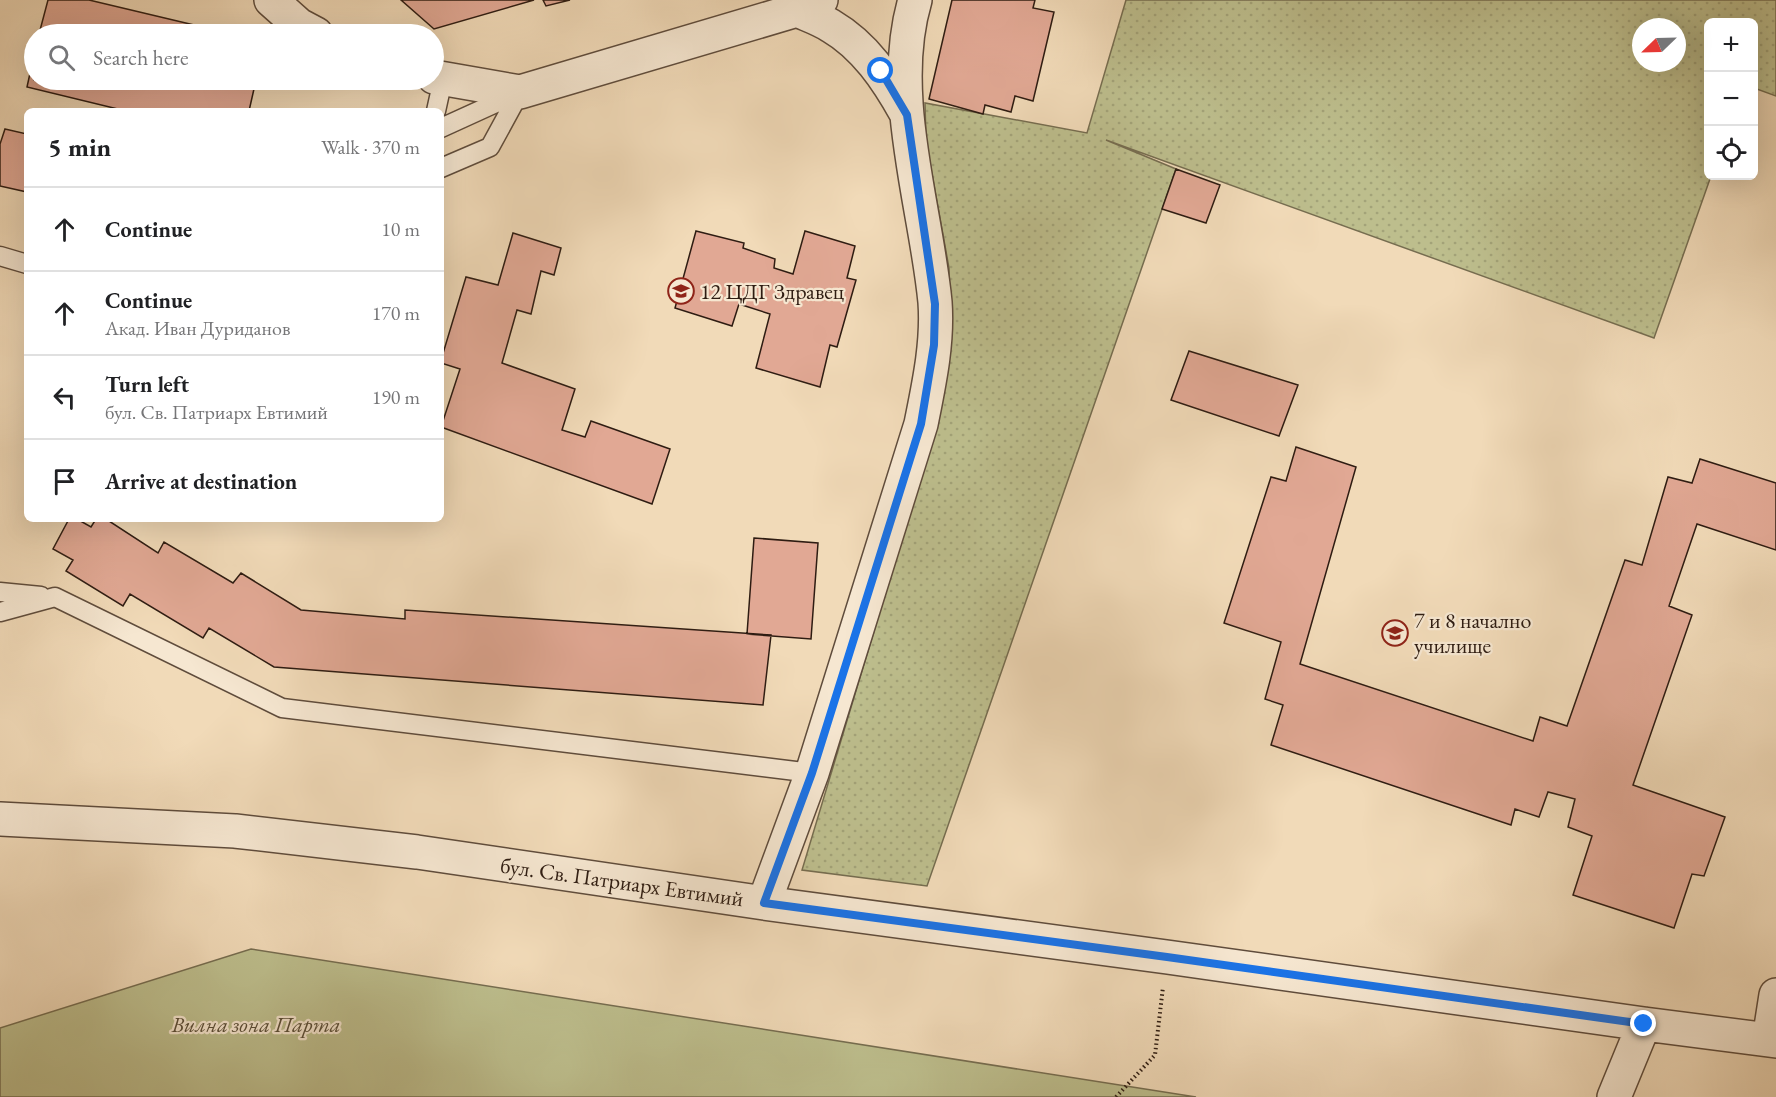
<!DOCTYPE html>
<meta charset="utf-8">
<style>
:root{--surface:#fff;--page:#f6f6f6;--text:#202124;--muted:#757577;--line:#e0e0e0}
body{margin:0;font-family:"EB Garamond",serif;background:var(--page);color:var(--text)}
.controls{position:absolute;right:18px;top:18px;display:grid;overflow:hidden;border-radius:9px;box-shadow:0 6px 24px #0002}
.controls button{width:54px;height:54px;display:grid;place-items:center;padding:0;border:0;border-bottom:2px solid var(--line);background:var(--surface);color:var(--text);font:30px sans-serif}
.compass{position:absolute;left:1632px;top:18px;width:54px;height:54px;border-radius:50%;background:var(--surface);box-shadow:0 6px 24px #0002;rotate:247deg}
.stop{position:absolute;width:18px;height:18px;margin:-14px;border:4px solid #1a73e8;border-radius:50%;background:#fff}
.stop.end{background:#1a73e8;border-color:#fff;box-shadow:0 2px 6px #0008}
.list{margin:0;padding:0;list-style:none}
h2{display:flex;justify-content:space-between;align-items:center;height:78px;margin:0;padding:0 24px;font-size:26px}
h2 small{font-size:20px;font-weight:400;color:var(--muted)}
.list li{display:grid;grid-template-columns:39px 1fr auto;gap:18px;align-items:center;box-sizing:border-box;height:84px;padding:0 24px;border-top:2px solid var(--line)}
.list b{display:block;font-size:22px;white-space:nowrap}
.list p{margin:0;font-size:20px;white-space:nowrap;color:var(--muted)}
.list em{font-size:20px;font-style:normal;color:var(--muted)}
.icon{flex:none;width:33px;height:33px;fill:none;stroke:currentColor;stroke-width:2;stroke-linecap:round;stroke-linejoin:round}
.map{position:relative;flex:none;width:1776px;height:1097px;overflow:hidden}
.search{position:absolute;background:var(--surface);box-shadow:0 6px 24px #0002;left:24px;top:24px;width:420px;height:66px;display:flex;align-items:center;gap:15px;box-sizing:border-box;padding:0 21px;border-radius:33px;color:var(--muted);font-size:22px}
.panel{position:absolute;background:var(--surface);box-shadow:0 6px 24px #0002;left:24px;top:108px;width:420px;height:414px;border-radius:9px}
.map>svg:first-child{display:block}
</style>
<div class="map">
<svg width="1776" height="1097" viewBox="0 0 1776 1097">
<defs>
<pattern id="grass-dots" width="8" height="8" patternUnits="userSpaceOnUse" patternTransform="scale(1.5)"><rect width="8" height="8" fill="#bdbe8d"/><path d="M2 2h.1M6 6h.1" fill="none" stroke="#a3a379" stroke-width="1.8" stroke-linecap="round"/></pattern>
</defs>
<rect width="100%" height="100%" fill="#f1dab8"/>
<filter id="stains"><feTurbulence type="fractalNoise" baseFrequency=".00333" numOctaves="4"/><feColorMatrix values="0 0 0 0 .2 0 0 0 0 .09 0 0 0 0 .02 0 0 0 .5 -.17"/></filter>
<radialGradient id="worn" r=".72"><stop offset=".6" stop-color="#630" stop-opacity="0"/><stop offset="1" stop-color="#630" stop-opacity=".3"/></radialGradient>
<path fill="url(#grass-dots)" stroke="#766d50" stroke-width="1.5" fill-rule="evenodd" d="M 1126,0 L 1776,0 L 1776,96 L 1754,88 L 1754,22 L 1708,22 L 1708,176 L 1711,176 L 1654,338 L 1106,140 L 1176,169 L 927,886 L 802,870 L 940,412 L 950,331 L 949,268 L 926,141 L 925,103 L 1087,133 ZM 1641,27 L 1677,27 L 1677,63 L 1641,63 Z"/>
<path fill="#bdbe8d" stroke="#766d50" stroke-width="1.5" d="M 251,949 L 1196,1097 L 0,1097 L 0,1028 Z"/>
<path fill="#e1a894" stroke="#2e1c12" stroke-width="1.5" d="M 48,0 L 89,0 L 232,34 L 39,34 Z
M 401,0 L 534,0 L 434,29 Z
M 543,0 L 570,0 L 546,6 Z
M 952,0 L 1035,0 L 1033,8 L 1054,12 L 1033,101 L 1015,96 L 1011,112 L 985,105 L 983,114 L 929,99 Z
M 34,55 L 34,80 L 256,80 L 249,111 L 126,111 L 27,87 Z
M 5,129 L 27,134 L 27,192 L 0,186 L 0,144 Z
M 1176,169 L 1220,185 L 1206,223 L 1162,209 Z
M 696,231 L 744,243 L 743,248 L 775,259 L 774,268 L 793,274 L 805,231 L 855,246 L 847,278 L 856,280 L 837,347 L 830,345 L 820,387 L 756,368 L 770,314 L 739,304 L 732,326 L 675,308 Z
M 513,233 L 561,248 L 554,275 L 541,271 L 531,314 L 517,310 L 502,363 L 575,389 L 562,430 L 585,437 L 591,421 L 670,449 L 652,504 L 441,427 L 460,369 L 441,363 L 441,360 L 466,277 L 498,285 Z
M 1189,351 L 1298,385 L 1279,436 L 1171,400 Z
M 1296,447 L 1356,467 L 1300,664 L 1533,741 L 1540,717 L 1567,726 L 1625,560 L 1642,565 L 1668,477 L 1692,483 L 1700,459 L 1776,483 L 1776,550 L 1697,524 L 1669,606 L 1692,615 L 1633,785 L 1725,817 L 1704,876 L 1692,874 L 1674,928 L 1573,895 L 1592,836 L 1568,827 L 1575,799 L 1548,792 L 1539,817 L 1515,809 L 1511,825 L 1271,745 L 1283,705 L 1265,699 L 1281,642 L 1224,623 L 1271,477 L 1286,481 Z
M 69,519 L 77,519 L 91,527 L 96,519 L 106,519 L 158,553 L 164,542 L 233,583 L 241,573 L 301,610 L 405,619 L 405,610 L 771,635 L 763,705 L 274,667 L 209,628 L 203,638 L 130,594 L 123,606 L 66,571 L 73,560 L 53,549 Z
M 754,538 L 818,543 L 811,639 L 747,634 Z"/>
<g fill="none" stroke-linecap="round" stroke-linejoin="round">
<g stroke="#5f4c3c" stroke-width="21">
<path id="service" d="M 436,111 L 443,79
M 441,128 L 520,92 L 490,147 L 441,168
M 0,256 L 27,264
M 0,592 L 41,596
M 0,612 L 55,597 L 282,708 L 812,773"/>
</g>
<g stroke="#5f4c3c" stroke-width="36">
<path id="minor" d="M 271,0 L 299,25 L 316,34
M 797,10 C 808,15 820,19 831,26 C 865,46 887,79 906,113
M 434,77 L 520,92 L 797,10 L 821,0
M 0,819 L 235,831 L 417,852 L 764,903 L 1167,957 L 1644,1024 L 1776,1041
M 764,903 L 812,773 L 921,424 C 929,384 938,343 935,302 C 926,207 887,94 915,0
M 1769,1040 L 1776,995
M 1614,1097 L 1644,1024"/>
</g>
<path stroke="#2e1c12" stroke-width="4" stroke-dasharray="1.5 3" stroke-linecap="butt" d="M 1116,1097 L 1155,1055 L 1163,987"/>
<use href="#service" stroke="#f6e7d1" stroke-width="18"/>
<use href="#minor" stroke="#f6e7d1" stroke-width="33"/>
</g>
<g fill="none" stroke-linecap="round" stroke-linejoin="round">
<path stroke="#1a73e8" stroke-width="8" d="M 881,71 L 907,115 L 935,304 L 934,345 L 921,424 L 812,773 L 764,903 L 1167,957 L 1644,1024"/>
</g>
<defs>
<g id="school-ring" transform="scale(1.35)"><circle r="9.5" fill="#f6e7d1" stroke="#8f2418" stroke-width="1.5"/><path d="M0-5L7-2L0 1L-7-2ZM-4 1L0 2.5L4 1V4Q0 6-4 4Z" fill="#8f2418"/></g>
</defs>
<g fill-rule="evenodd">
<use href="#school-ring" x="681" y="291"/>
<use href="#school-ring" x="1395" y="633"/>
</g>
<g text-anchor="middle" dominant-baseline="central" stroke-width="4.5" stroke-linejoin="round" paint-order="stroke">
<g font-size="22" fill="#2e1c12" stroke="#f6e7d1" text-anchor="start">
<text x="700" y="291">12 ЦДГ Здравец</text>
<text x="1414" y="620">7 и 8 начално<tspan x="1414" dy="25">училище</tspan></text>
</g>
<g font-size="22" fill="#2e1c12" stroke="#f6e7d1">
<text transform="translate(622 882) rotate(8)">бул. Св. Патриарх Евтимий</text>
</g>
<g font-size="22" font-style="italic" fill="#594d37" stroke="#f6e7d1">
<text x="256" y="1024">Вилна зона Парта</text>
</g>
</g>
<rect width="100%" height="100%" filter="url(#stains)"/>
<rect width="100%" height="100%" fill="url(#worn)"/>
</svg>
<div class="controls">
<button>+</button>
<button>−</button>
<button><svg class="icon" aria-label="locate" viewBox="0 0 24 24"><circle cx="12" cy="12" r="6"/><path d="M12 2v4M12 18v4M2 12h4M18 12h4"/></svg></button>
</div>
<svg class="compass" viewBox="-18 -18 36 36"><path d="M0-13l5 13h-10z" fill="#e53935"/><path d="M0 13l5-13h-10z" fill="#757577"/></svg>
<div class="stop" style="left:881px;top:71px"></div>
<div class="stop end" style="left:1644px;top:1024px"></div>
<div class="search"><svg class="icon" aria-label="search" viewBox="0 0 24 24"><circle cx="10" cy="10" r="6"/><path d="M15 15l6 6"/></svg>Search here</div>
<section class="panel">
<h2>5 min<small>Walk · 370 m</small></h2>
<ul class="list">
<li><svg class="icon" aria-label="ahead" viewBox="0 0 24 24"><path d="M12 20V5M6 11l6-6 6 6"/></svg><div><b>Continue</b></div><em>10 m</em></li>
<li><svg class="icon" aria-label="ahead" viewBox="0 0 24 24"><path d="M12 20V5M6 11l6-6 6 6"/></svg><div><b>Continue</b><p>Акад. Иван Дуриданов</p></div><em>170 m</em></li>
<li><svg class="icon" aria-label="left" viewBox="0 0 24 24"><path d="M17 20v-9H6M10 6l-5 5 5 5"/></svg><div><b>Turn left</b><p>бул. Св. Патриарх Евтимий</p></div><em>190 m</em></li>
<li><svg class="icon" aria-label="arrive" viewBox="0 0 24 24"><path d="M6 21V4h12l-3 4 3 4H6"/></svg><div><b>Arrive at destination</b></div></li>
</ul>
</section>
</div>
